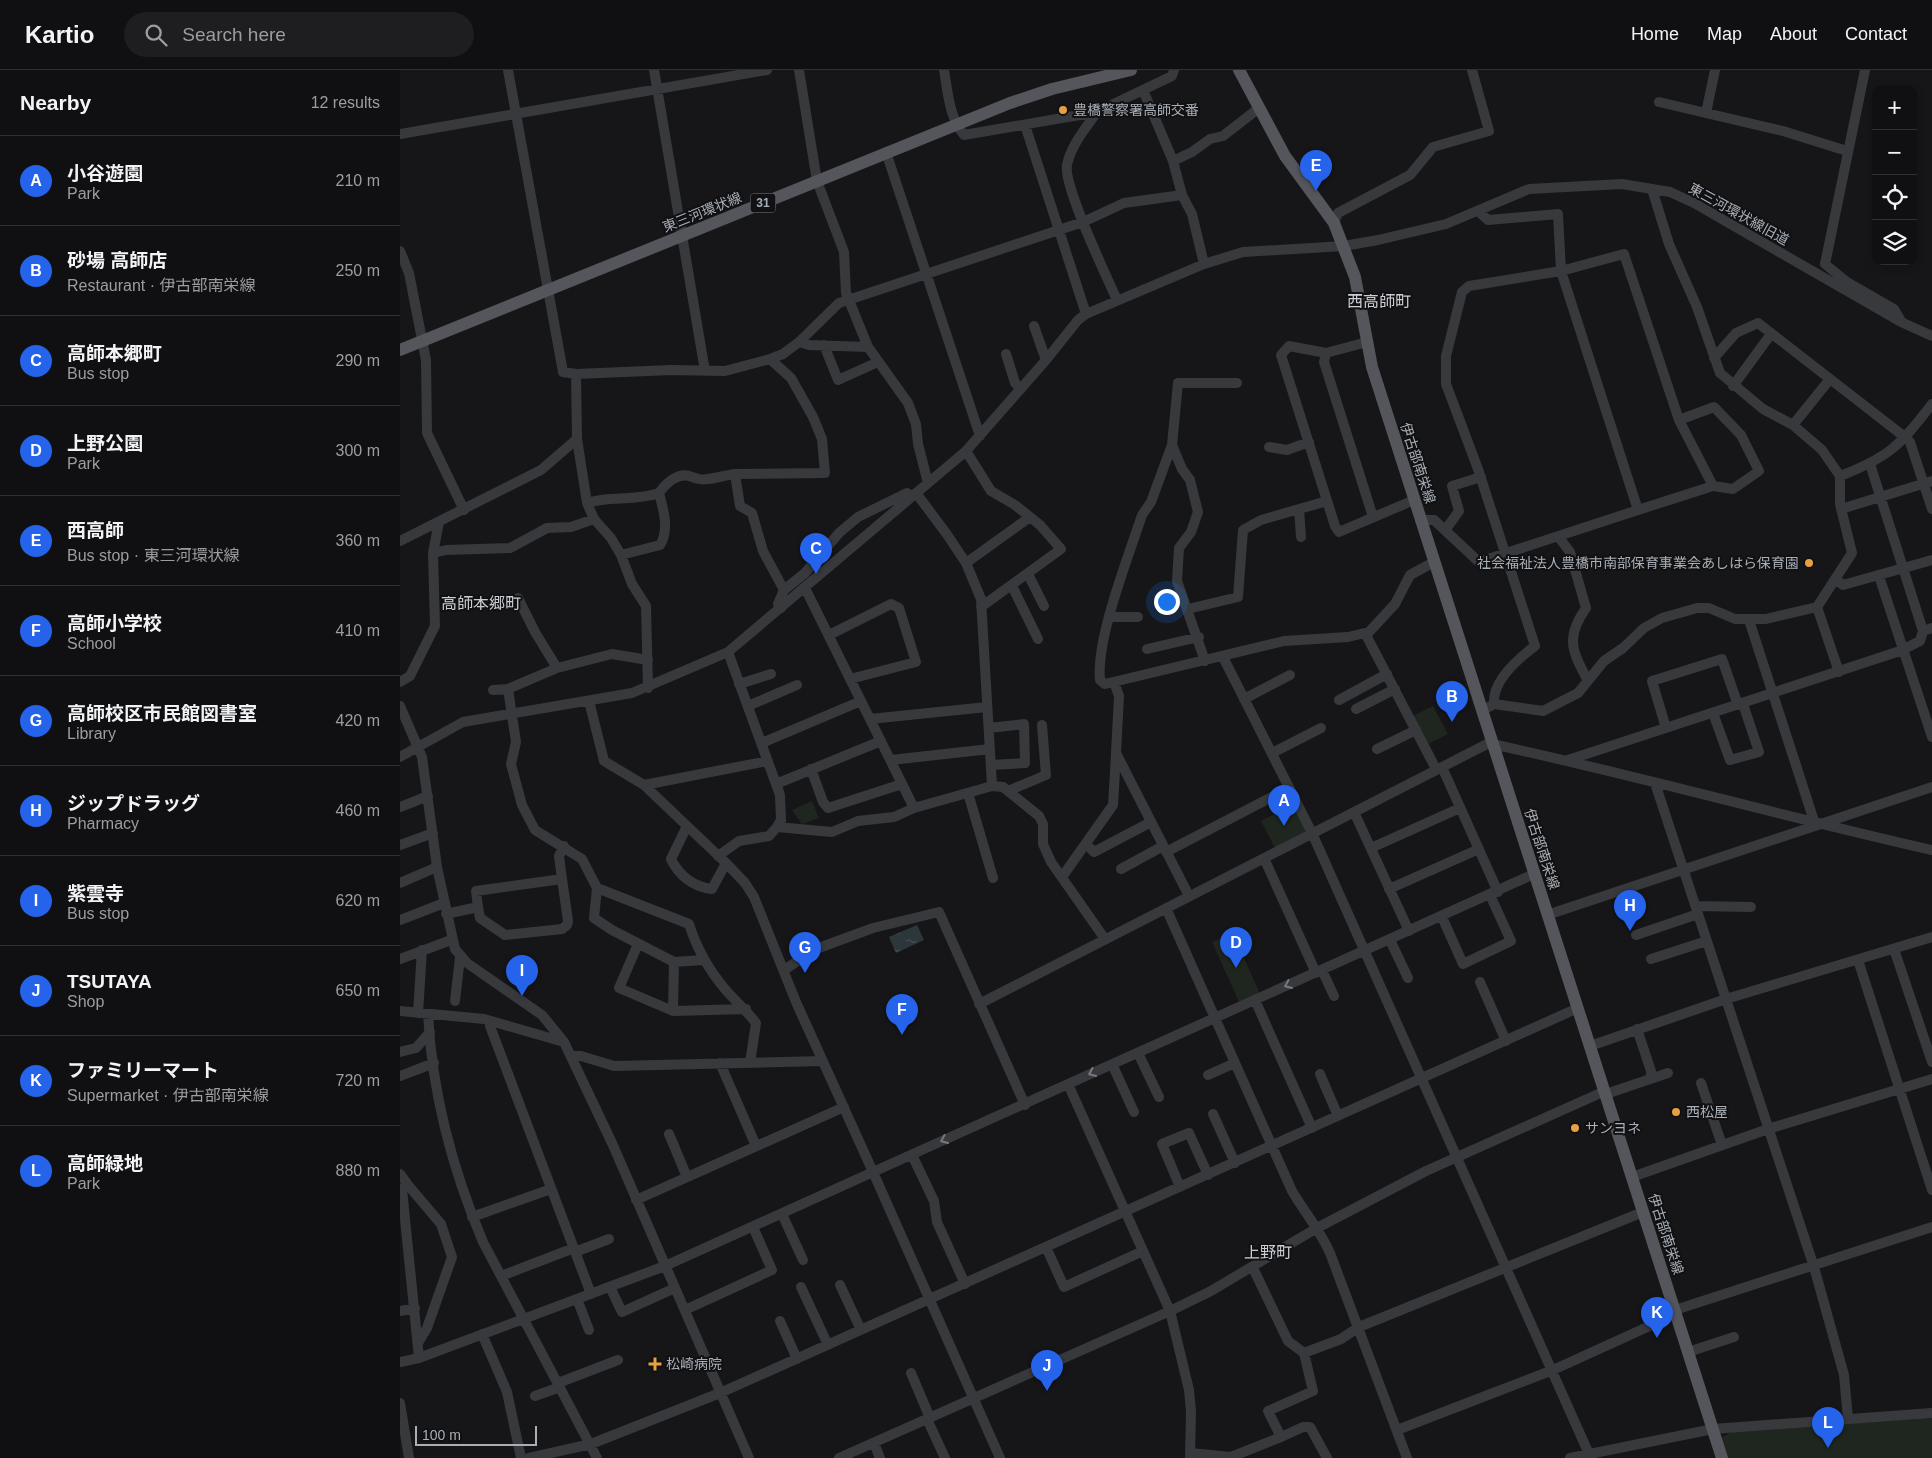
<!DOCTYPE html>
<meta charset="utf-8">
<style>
:root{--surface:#101012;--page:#1e1e20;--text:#f1f3f6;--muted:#9c9d9f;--line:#303032;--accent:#2563eb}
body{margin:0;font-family:Arial,"Noto Sans JP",sans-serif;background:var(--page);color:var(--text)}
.controls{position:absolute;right:15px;top:15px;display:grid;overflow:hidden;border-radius:10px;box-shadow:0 2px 8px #0003}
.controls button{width:45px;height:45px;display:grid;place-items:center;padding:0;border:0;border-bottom:1px solid var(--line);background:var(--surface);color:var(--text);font:25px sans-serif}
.scale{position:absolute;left:15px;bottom:12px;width:122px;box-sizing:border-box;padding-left:5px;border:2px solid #a9afb7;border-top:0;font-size:14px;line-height:18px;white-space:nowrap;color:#a9afb7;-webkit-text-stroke:4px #111113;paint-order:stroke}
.you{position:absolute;left:766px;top:531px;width:18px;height:18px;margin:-12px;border:4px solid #fff;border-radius:50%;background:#1a73e8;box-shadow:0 0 0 8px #1a73e833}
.badge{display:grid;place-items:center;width:32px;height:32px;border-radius:50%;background:var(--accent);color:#fff;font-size:16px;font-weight:700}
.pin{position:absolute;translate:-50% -41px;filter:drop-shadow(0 1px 2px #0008)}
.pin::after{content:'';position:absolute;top:26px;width:18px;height:15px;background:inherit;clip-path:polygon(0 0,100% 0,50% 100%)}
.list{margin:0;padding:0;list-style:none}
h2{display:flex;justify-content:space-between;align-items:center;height:65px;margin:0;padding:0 20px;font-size:21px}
h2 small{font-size:16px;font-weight:400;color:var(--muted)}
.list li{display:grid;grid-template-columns:32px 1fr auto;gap:15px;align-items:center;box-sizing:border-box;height:90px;padding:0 20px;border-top:1px solid var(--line)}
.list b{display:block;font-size:19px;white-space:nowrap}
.list p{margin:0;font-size:16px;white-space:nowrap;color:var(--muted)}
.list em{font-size:16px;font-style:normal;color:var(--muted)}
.icon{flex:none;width:28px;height:28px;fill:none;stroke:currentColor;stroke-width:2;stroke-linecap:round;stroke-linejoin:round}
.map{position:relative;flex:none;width:1532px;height:1388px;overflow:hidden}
header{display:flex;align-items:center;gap:30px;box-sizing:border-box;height:70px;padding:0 25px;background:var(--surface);border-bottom:1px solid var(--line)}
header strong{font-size:24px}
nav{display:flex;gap:28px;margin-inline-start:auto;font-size:18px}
.search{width:350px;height:45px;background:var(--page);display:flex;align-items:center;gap:12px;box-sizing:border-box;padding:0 18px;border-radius:28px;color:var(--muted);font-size:19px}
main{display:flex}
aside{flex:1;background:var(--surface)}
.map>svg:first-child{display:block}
</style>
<header>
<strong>Kartio</strong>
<div class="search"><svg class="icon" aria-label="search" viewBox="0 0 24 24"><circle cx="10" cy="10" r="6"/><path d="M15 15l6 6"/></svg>Search here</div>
<nav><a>Home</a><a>Map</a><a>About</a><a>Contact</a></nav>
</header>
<main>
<aside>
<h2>Nearby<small>12 results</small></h2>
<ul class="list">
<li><span class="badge">A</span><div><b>小谷遊園</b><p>Park</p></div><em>210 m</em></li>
<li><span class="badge">B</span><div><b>砂場 高師店</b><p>Restaurant · 伊古部南栄線</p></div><em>250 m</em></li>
<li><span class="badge">C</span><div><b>高師本郷町</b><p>Bus stop</p></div><em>290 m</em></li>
<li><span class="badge">D</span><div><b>上野公園</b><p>Park</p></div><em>300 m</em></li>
<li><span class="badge">E</span><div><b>西高師</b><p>Bus stop · 東三河環状線</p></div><em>360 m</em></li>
<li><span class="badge">F</span><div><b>高師小学校</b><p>School</p></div><em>410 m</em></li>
<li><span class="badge">G</span><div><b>高師校区市民館図書室</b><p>Library</p></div><em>420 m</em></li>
<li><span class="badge">H</span><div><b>ジップドラッグ</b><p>Pharmacy</p></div><em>460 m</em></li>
<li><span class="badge">I</span><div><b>紫雲寺</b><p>Bus stop</p></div><em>620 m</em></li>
<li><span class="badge">J</span><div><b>TSUTAYA</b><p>Shop</p></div><em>650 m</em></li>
<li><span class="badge">K</span><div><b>ファミリーマート</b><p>Supermarket · 伊古部南栄線</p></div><em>720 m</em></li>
<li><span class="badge">L</span><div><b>高師緑地</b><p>Park</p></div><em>880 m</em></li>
</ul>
</aside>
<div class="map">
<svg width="1532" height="1388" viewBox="0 0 1532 1388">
<defs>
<pattern id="water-ripples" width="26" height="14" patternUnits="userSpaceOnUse" patternTransform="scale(1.25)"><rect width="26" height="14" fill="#2d363b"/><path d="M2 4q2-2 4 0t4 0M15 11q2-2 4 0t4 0" fill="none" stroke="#495155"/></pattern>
</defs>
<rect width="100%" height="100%" fill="#161618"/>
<path fill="#1f261f" d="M 1033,636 L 1048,664 L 1028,674 L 1013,646 Z
M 412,731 L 419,748 L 402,754 L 392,740 Z
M 894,734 L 908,760 L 875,778 L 861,751 Z
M 833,863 L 860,924 L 840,934 L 812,872 Z
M 1532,1348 L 1532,1388 L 1327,1388 L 1321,1368 L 1331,1362 Z"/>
<path fill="url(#water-ripples)" d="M 517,855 L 524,870 L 496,883 L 489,867 Z"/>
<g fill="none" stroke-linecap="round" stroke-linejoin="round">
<path stroke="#38393d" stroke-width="10" d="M 108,0 L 163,302 L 176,304 L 177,369 L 187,433 L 194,449 L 211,468 L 221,485 L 232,514 L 246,536 L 248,618
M 254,0 L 305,301
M 399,0 L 417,111 L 444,182 L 446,223 L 468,277 L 508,333 L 516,354 L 518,374 L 528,413
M 544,0 C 548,23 549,47 564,65 L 697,42 L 772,6 L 774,0
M 1465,0 L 1425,194 L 1447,212 L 1494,239 L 1501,251
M 743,20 L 773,91 L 782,125 L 792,144 L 804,194
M 1259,32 L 1383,61 L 1447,81
M 697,42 C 686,58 671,75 667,95 C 663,116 706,205 717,230
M 1306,43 L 1315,0
M 625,55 L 686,244
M 0,64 L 367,0
M 486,82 L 580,366
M 773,91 L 792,82 L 810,69 L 823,66 L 859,38
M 1252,119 L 1269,174 L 1297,237 L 1320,303 L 1363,339 L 1393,355 L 1422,380 L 1440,406
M 934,153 L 938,143 L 1010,105 L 1033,77 L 1089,61 L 1072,0
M 0,181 L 9,203 L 26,290 L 27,363 L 64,440
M 634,256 L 646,290
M 399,272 L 409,275 L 468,277
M 967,272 L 926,283 L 889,276 L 881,285 L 935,456 L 939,462 L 1014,430
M 424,275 L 438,310 L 478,292
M 926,283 L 924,292 L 973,447
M 606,284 L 615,313 L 621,319
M 1314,288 L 1336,263 L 1358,253 L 1506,368 L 1510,372 L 1532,439
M 370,289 L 391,308 L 413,347 L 422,369 L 425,403 L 335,404 L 340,436 L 352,443 L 363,481 L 384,520
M 176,304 L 271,300 L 325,301 L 370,289 L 383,284 L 399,272 L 439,233 L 683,152 L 724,133 L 782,125
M 1333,316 L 1371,264
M 1393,355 L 1430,309
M 772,375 L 751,432 L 742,445 C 728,488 696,568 700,610 L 705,614 L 884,571 L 948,567 L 969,562 L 995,534 L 1010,505 L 1034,492
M 869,377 L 887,380 L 909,372
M 566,381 L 591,421 L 615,435 L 640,455 L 661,479 L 581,537
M 1470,394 L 1523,561
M 516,423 L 546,463 L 566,493 L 581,529 L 592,716
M 187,433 C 210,425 233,432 259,423
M 899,439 L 901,467
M 1441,439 L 1532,411
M 1238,440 L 1313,416
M 1020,450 L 1034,450 L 1079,492 L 1238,440 L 1161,201 L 1158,144 L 1088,150 L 1078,141
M 1046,459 L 1059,441 L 1052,416 L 1081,407
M 1158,466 L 1170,482 L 1186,538 C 1165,568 1172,581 1188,611
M 0,471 L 141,400 L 177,369
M 33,483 L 46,480 L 110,478 L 147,458 L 171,457 L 194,449
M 221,485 L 260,475 C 270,459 263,439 259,423 C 266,413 279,401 292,407 C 298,409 301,410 308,409 C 317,408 326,405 335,404
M 566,493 L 630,447
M 628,504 L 644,536
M 1479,506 L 1532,667
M 1436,509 L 1443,515 L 1532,490
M 612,516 L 638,569
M 405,518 L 514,738 L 592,716 L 603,717 L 639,746 L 643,754 L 643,774 L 651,792 L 705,869
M 118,528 L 135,562 L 157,598
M 1417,537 L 1439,602
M 381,538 L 378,534 L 384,520 L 405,503 L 439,463 L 458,447 L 507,423 L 512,426
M 788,539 L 838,527 L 843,460 L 861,450 L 927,431
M 710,547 L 738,547
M 1349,550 L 1415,754
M 965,563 L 1036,699
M 429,565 L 491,534 L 499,538 L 516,592 L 450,609
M 747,579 L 799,567
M 328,582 L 380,725 L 381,750 L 377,757 L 432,762 L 458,751 L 494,747 L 514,738
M 823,587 L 912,763 L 1189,1384
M 248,590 L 212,584 L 157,598 L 108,619 L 116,672 L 111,694 L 122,735 L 135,760 L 182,789 L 197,818 L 289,854 C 297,879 308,899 325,919 C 335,931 346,940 356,953 L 350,993
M 805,591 L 777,511 L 779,478 L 791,462 L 798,442 L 790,410 L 782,399 L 772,375 L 778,313 L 837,313
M 0,612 L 10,606 L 35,556 L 33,483 L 39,452
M 714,612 L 719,626 L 716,683 L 789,826
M 339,614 L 371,604
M 93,620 L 108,619
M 844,629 L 890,605
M 939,630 L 987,604
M 189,631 L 204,691 L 244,715 L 326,793 L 345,813 L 354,827 L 396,932 L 473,1102 L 1134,804
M 1094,634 C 1092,611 1119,588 1135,576 L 1078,399 L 1046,314 L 1046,286 L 1062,222 L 1069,216 L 1161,201 L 1224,184 L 1279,350 L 1313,416 L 1333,419 L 1359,401 L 1341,365 L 1314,337 L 1279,350
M 0,636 L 22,687 L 37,797 L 55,879 L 67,893 L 142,945 L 164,972 L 212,1073 L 349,1388
M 348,636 L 397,615
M 1089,637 L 1094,634 L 1143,641 L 1178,623 L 1204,591 L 1223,578 L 1244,558 L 1262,548 L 1297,538 L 1309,538 L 1335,549 L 1366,549 L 1417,537 L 1452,483 L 1440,434 L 1440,406 C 1490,387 1500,375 1532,334
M 956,639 L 995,619
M 1313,643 L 1330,690 L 1359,682 L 1343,634
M 470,649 L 587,637
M 589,658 L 624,654 L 625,693 L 591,695
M 1266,658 L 1252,611 L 1322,589 L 1338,635
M 362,673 L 461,631
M 1092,674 C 1240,706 1385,747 1532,780
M 977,679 L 1016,660
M 872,683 L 921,658
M 0,687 L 63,652 L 232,623 L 328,582 L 566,381 L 646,290 L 678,250 L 686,244 L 804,194 L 843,182 L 944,176 L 978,170 L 1046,154 L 1129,119 L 1222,114 L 1270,122 L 1294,133 L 1501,252 L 1532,266
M 491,690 L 590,679
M 1168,690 L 1500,581 L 1520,571 L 1523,561 L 1532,558
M 1042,697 L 1098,822
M 411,699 L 423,732 L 428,738 L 502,714
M 1255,713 L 1414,1197 L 1444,1305 L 1448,1349
M 376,714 L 481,671
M 244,715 L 368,691
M 608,721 L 646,705 L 642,655
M 568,723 L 593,808
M 0,737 L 28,726
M 954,742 L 1009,861
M 287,756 L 271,789 C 279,806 294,817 312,819 L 326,793
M 686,774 L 694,782 L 751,752
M 0,775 L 33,763
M 971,778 L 1060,738
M 766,782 L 889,718
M 318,786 L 339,771 L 369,766 L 377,757
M 864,788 L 916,903
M 721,799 L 763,776
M 662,807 L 713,735 L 716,684
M 162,809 L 159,786 L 164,776
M 0,813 L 37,797
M 197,818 L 194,848 L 212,860 L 274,892 L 303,890
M 989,819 L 1079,779
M 1296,836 L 1351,837
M 766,838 L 892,1121 C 905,1143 920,1160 930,1183 L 1007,1388
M 46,844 L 78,837 L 76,821 L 162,809 L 168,851 L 167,855 L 162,859 L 105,865 L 80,848 L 78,837
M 1147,845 L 1532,717
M 1042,847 L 1063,894 L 1111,871 L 1090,825
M 0,850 L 44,833
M 1236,865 L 1298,844
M 990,870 L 1008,908
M 238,874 L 219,918 L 273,941 L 346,939
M 1494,879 L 1532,992
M 0,889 L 51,870
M 1251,889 L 1307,871
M 1458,890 L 1532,1120
M 384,900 L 416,879 L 473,858 L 539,842 L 625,1035
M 922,900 L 934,926
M 1080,912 L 1106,971
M 855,930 L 912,1058
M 55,931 L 60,887
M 579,934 L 1091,672
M 0,941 L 84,949 L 164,972
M 273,941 L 274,892
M 18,943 L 22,880
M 28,944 C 32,1022 53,1101 83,1172 L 197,1388
M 90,951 L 90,956 L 191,1224
M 1237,959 L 1251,1001 L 1251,1009
M 1190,976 L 1326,929 L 1532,867
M 0,982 L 16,978 L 30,962
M 738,983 L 759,1027
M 172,986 L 181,986 L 214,996 L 423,991
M 320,993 L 356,1076
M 712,994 L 734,1042
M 920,1004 L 938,1046
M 808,1005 L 835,993
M 0,1006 L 34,993
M 1301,1013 L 1322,1075
M 668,1014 L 770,1241 L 789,1320 L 791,1341 L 790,1388
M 1206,1024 L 1268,1003
M 813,1044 L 835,1093
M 269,1064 L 287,1107
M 512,1085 L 534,1131 L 537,1152 L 565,1214
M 0,1104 L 8,1115 L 2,1119 L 19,1288
M 1232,1107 L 1368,1059 L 1532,1009
M 8,1115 L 41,1154 L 52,1187 L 27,1258 L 18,1273
M 780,1117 L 762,1074 L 789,1063 L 808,1105
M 236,1130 L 444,1037
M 382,1144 L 403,1190
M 72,1147 L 151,1119
M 646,1177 L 664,1217 L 743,1181
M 175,1182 L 209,1169
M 853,1198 L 888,1271 L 904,1283
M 101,1206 L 174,1178
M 440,1215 L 461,1260
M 210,1217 L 222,1242 L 275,1218
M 401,1217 L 428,1275
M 177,1229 L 189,1260
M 285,1240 L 372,1200 L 353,1157
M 1275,1240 L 1532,1157
M 0,1241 L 15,1238
M 380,1251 L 397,1289
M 82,1264 L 107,1322 L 121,1388
M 1288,1282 L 1334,1267
M 0,1292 L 19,1288 L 265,1196 L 473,1102 L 600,1388
M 511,1303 L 530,1348
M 158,1313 L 218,1290
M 135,1326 L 160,1317
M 0,1333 L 9,1388
M 527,1349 L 545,1388
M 997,1360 L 1153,1300 L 1276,1244
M 881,1367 L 903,1357 L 910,1357 L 927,1388
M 474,1373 L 480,1388
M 790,1383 L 831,1387 L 881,1367 L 868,1341 L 913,1321 L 904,1283 L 941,1269 L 959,1257 L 1243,1142
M 129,1388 L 191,1374 L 320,1323 L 1178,938
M 439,1388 L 770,1241 L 811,1221 L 917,1158 L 1026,1101 L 1205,1021
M 1170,1388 L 1313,1359 L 1532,1343"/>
<path stroke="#54565c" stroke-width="12" d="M 839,0 L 885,86 L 934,153 L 955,207 L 972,297 L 1322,1388
M 0,280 L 610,33 L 652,19 L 731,0"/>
</g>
<defs><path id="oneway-chevron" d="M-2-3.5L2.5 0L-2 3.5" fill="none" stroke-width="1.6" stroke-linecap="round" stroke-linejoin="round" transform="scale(1.25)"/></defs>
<g stroke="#767a80">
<use href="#oneway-chevron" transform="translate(888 915) rotate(156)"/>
<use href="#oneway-chevron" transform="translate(692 1003) rotate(156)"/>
<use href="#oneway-chevron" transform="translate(544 1070) rotate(156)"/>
</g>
<g fill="#e5a041" stroke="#111113" stroke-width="2">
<circle cx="663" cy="40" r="5"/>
<circle cx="1409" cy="493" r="5"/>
<circle cx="1276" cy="1042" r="5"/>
<circle cx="1175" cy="1058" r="5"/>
<path d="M252.5 1286.5h5v5h5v5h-5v5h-5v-5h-5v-5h5z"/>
</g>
<g text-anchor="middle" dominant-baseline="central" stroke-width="4" stroke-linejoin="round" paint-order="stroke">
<rect fill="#111113" stroke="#7b8086" stroke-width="1" x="350.5" y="123.5" width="25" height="19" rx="4"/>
<g font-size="12" font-weight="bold" fill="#a9afb7">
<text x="363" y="133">31</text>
</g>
<g font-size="14" fill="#a9afb7" stroke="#111113" text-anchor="start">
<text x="673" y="40">豊橋警察署高師交番</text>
<text x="1399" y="493" text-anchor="end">社会福祉法人豊橋市南部保育事業会あしはら保育園</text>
<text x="1286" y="1042">西松屋</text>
<text x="1185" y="1058">サンヨネ</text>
<text x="266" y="1294">松崎病院</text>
</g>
<g font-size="14" fill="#a9afb7" stroke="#111113">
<text transform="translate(302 142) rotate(-22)">東三河環状線</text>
<text transform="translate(1339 144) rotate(29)">東三河環状線旧道</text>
<text transform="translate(1018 393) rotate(72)">伊古部南栄線</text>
<text transform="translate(1142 779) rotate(72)">伊古部南栄線</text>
<text transform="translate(1266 1164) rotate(72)">伊古部南栄線</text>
</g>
<g font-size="16" fill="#cacdd3" stroke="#111113">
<text x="979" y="231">西高師町</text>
<text x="81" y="533">高師本郷町</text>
<text x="868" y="1182">上野町</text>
</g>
</g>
</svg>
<div class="controls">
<button>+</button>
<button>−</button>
<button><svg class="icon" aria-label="locate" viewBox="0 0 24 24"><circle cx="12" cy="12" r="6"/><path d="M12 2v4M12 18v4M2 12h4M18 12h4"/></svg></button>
<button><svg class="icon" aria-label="layers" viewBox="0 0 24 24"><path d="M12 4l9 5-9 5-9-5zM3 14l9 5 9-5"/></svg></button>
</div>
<div class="scale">100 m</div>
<div class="you"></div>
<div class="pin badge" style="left:884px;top:756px">A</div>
<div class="pin badge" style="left:1052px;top:652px">B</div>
<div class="pin badge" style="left:416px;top:504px">C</div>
<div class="pin badge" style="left:836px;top:898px">D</div>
<div class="pin badge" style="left:916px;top:121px">E</div>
<div class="pin badge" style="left:502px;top:965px">F</div>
<div class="pin badge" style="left:405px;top:903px">G</div>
<div class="pin badge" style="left:1230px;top:861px">H</div>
<div class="pin badge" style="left:122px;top:926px">I</div>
<div class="pin badge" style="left:647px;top:1321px">J</div>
<div class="pin badge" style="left:1257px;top:1268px">K</div>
<div class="pin badge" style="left:1428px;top:1378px">L</div>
</div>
</main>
